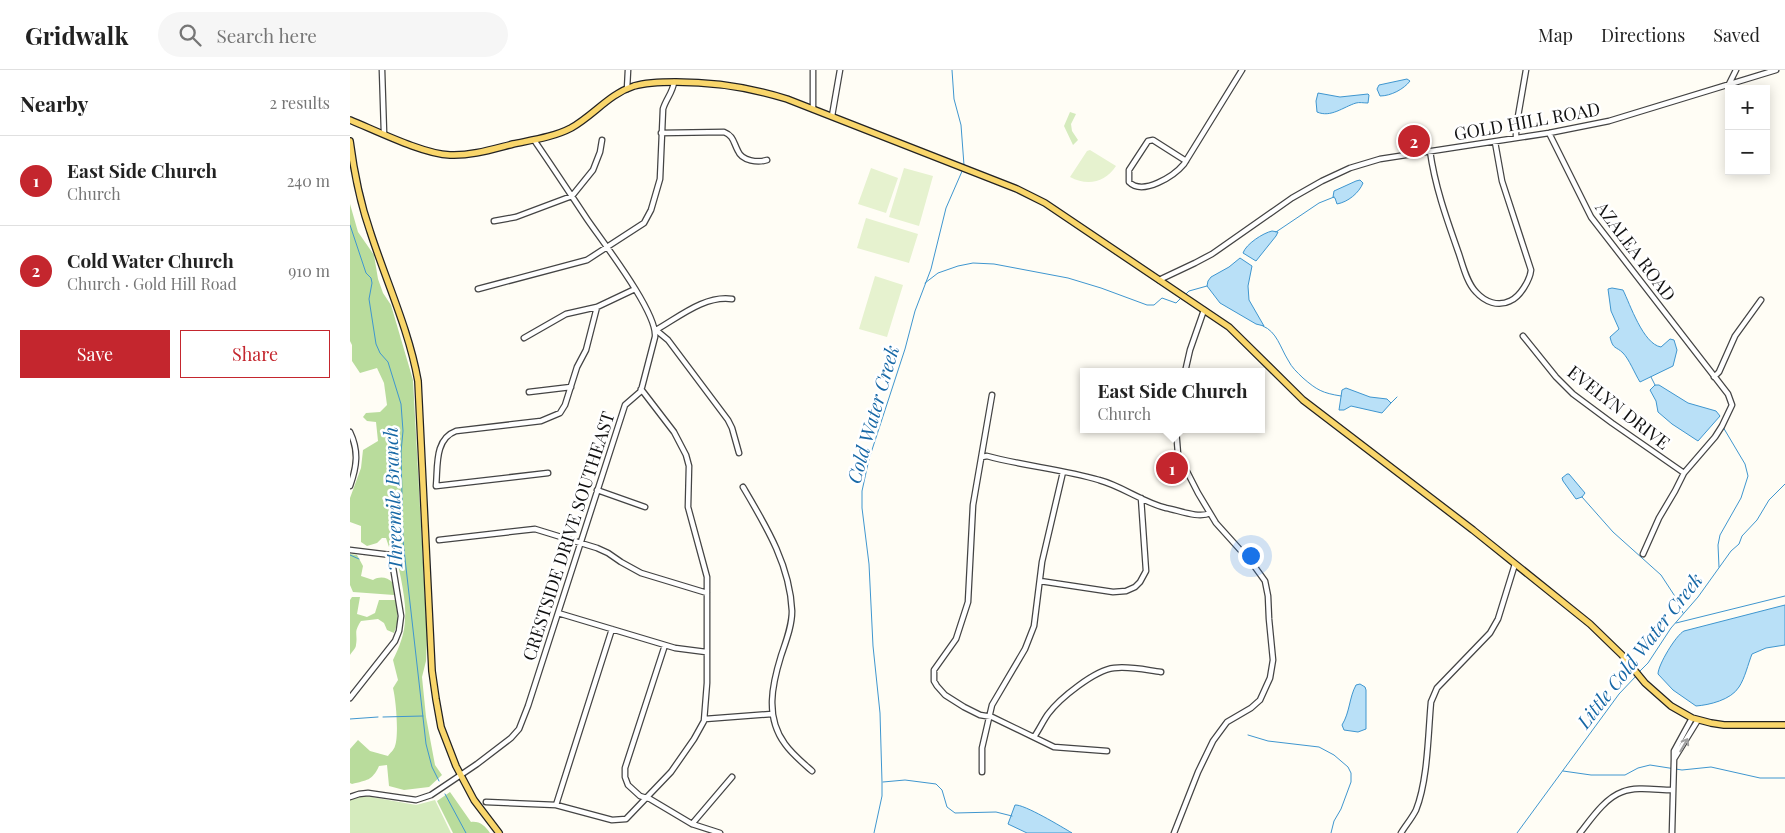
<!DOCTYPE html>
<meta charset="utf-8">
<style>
:root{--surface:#fff;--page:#f6f6f6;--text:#222;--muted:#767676;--line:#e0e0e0;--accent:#c4262e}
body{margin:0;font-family:"Playfair Display",serif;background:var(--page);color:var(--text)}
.controls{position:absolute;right:15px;top:15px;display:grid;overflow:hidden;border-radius:0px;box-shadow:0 2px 12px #0003}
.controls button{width:45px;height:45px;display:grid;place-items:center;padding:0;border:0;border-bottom:1px solid var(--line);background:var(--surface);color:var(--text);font:25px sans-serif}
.you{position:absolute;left:900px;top:485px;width:18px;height:18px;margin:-12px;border:4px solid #fff;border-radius:50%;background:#1a73e8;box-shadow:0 0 0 8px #1a73e833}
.badge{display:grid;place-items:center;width:32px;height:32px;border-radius:50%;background:var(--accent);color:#fff;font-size:16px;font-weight:700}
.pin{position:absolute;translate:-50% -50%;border:2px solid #fff;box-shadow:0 1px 5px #0006}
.popup{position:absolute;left:730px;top:298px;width:185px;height:65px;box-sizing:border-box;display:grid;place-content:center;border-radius:0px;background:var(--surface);filter:drop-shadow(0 1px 4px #0005);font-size:16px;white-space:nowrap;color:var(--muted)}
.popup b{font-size:19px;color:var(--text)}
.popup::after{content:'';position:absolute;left:50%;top:100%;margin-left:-10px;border:10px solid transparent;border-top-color:var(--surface)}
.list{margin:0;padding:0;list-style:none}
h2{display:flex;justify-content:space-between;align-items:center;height:65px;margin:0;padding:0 20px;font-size:21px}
h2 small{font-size:16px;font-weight:400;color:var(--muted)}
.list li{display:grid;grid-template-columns:32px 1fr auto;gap:15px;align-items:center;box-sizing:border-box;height:90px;padding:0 20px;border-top:1px solid var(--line)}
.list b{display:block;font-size:19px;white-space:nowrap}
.list p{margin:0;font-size:16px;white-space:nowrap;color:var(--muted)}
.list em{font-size:16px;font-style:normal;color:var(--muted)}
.actions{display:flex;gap:10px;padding:15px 20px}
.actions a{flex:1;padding:11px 0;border:1px solid var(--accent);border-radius:0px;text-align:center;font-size:18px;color:var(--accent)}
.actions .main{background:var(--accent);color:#fff}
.icon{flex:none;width:28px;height:28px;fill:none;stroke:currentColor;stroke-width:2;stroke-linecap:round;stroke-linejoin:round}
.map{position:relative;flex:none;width:1435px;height:763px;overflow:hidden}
header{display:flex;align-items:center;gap:30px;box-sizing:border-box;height:70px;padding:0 25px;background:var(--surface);border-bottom:1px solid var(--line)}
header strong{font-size:24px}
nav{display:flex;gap:28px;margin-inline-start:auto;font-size:18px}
.search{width:350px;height:45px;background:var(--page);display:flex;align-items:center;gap:12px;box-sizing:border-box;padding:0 18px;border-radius:28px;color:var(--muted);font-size:19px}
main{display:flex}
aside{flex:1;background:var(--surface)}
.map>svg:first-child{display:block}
</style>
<header>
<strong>Gridwalk</strong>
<div class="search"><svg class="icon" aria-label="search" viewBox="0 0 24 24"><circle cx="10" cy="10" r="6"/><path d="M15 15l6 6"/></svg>Search here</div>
<nav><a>Map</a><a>Directions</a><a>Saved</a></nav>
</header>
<main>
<aside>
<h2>Nearby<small>2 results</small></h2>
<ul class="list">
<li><span class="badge">1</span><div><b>East Side Church</b><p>Church</p></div><em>240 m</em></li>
<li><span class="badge">2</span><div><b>Cold Water Church</b><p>Church · Gold Hill Road</p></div><em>910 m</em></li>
</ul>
<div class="actions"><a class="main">Save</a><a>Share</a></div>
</aside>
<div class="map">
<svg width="1435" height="763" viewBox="0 0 1435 763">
<rect width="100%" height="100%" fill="#fffdf5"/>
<path fill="#d5ebbd" d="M 720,42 L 726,44 L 721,54 L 722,61 L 728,70 L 723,75 L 714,56 Z
M 16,726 L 66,735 L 85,730 L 101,763 L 0,763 L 0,730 L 8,727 Z"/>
<path fill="#b9dc9c" d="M 0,134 L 8,162 L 24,185 L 28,209 L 33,223 L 41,235 L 63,310 L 77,566 L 76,591 L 72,607 L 76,647 L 85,695 L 92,705 L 79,717 L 54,720 L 39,716 L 37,695 L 29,696 C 22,711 17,710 2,714 L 0,713 L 0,679 L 8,670 L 20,681 L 38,686 C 40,683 44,680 45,676 C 49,665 46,630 43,618 L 48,610 L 43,590 C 49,578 55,563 55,549 C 57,529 48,496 44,476 L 39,477 L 36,468 L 32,468 L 27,473 L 17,476 L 11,472 L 11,456 L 0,452 L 0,428 L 11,398 L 13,380 L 28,371 L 26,352 L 17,351 L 13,347 L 16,343 L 30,342 L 37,335 L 34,313 L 27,298 L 10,303 L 2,291 L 2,275 L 0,271 Z
M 0,484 L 7,485 L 13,496 L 11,506 L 23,510 C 30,506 37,507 43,513 L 44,525 L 3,522 L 0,515 Z
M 2,527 L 10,527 L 7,544 L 17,547 L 25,543 L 29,530 L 46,530 L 48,551 L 44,563 L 37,560 L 34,553 L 28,549 L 11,551 C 3,563 8,563 6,575 C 6,578 2,582 0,585 L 0,530 Z
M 100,722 L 121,752 C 130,751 135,756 140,763 L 103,763 L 87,731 Z"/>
<path fill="#e6f2cf" d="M 740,80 L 766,96 C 755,113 737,116 720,107 L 737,81 Z
M 521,98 L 548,108 L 536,143 L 508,134 Z
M 554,98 L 583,106 L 569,156 L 539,147 Z
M 516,148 L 568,164 L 559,193 L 507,178 Z
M 525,206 L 553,215 L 537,267 L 509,259 Z"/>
<path fill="#b9e0f7" stroke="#3f96cf" d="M 1057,9 L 1060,11 C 1054,19 1041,26 1030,26 L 1027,19 L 1029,15 Z
M 968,23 L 990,27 L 1018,24 L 1019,25 L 1018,33 C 1014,33 1009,32 1006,33 C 993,37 981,48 967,42 L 966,31 Z
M 1010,110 L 1013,113 C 1009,123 998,132 987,134 L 985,128 L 983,127 L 984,121 L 1006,111 Z
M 922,161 L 928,162 L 926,166 L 906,191 L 893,183 C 896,174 913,163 922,161 Z
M 890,188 L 902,196 L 898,216 L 899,230 L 914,256 L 906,254 L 870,233 L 857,216 L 858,211 L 861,207 L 879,197 Z
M 1262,218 L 1273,220 C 1280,234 1293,274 1311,277 L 1320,269 L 1324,270 L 1327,280 L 1323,296 L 1290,312 C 1285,304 1279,289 1273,283 C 1266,276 1263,280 1260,267 L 1269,259 L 1261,241 L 1258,219 Z
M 1305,315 L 1309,315 L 1338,333 L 1366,341 L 1370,346 L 1348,371 L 1322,354 L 1308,342 L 1306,331 L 1300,320 Z
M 996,318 L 1020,327 L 1037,329 L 1041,333 L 1032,343 L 1001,336 L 994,340 L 989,340 L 992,320 Z
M 1217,404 L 1219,404 L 1235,423 L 1232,427 L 1226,429 L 1213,411 L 1212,408 Z
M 1435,535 L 1435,575 L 1416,578 L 1402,584 C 1398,594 1395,608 1389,617 C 1381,630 1359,635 1346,636 L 1323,620 L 1308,604 C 1308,595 1326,565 1334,561 Z
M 1010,614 L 1015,617 L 1016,620 L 1016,659 L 1008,662 L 994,660 L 992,655 C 1000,642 999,628 1006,615 Z
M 665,735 C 674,734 712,757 722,763 L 677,763 L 658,754 Z"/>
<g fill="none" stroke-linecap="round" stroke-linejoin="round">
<path stroke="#3f96cf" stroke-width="1" d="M 602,0 L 604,29 L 611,55 L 614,95
M 0,155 L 16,203 L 21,208 L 22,213 L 19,229 L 26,274 L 30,283 L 38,292 L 51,334 L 53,361 L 51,382 L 53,471 L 76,674 L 82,697 L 89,711
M 926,162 L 969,133 L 984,127
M 575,213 L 588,203 L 608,196 L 623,193 L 644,194 L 718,208 L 751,218 L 797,235 L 804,235 L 812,228 L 826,233 L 831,228
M 836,224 L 839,221 L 857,216
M 913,256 C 927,262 930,277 938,290 C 942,298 947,302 953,308 C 967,320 972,323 991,326
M 1301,307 L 1305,315
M 1041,333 L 1047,327
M 1232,427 L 1263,462 L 1311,505 L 1330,534 L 1333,543
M 46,484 L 53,481
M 0,485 L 9,489
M 1369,497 L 1368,475 L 1370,465 L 1391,428 L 1398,406 L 1395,394 L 1373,357
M 1326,553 L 1435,526
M 1289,602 L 1298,593 L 1321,558 L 1348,527 L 1381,481 L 1389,474 L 1392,466 L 1407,450 L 1419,430 L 1435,414
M 33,647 L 73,646
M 0,649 L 28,647
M 898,665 L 918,671 L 969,677 L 984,685 L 998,697 L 1001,703 L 1001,712 L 991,739 L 984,751 L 981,763
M 1213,701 L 1241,705 L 1275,705 L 1288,698 L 1300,695 L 1332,700 L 1361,697 L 1410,708 L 1435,708
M 533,712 L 555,710 L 586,714 L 592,720 L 597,737 L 605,743 L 646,742 L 662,746
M 95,724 L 116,763
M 524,763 L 532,726 L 532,712 L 530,643 L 523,576 L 519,494 L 512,438 L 512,421 L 519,389 L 555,279 L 565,241 L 581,199 L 596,138 L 613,99
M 1167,763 L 1269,624 L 1287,605"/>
<g stroke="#444" stroke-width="7">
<path id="minor" d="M 32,0 L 34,63
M 463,0 L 463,39
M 1379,14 L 1386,0
M 277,19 L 278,0
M 482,46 L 490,0
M 311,63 L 374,62 C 384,66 383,72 388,81 C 392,91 408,93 417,90
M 1199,63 L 1241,147 L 1378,324 L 1382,335 L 1372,356 L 1365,367 L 1334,403 L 1325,421 L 1309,448 L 1293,484
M 1166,68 L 1166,58 L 1176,0
M 1080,81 C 1085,117 1097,150 1109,184 C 1113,196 1117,213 1126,222 C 1135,232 1148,237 1160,231 C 1170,227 1180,210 1181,200 L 1152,111 L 1145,72
M 836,91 L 803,70 L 798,71 L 779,100 L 779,112 C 793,126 824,106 834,94 L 892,0
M 144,151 L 166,147 L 222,126 L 243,100 L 250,82 L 252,70
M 809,210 L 845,193 L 862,184 L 942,128 L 972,111 L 1000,98 L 1030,89 L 1199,63 L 1259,51 L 1426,0
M 128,219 L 237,190 L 294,153 L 301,140 L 310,109 L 313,39 C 316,29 323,22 324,12
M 382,229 C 355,225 329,247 306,260 L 318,270 L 378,350 L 382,358 L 389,383
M 1173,266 L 1206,307 L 1223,324 L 1262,353 L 1334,403
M 174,268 L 216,244 L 247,237 L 285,219
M 835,302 L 840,280 L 854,240
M 1364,307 L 1369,302 L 1385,266 L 1411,230
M 179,322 L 221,317
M 642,325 L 623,435 L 618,532 L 606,569 L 584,600 L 584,611 L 587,616 L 595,625 L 614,637 L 630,645 L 642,647 L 704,677 L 757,681
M 0,362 C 9,381 7,396 0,416
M 632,387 L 637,386 C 673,396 712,399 749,410 C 772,416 792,432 816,438 C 828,440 849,449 860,443
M 198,403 L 86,416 C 88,397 84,369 106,361 L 191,351 L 210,343 L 215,335 L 227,297 L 236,280 L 247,237
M 393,417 C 416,456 440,495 442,541 C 442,556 436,571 431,586 C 422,615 415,647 435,674 C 442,684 453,693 462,701
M 247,420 L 295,437
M 89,470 L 185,459 L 247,478 L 258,483 L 271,492 L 291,503 L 357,523
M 0,480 L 41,485 L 51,546 L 49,561 L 45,571 L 0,628
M 690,511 L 763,522 L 776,521 L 785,517 L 790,512 L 796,501 L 791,428
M 208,543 L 325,578 L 356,582
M 315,575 L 275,698 L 275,707 L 278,715 L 290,726 L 300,729 L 342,754 L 370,763
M 1342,648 L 1324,681 L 1324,689 L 1348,650
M 355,649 L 422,644
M 684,667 C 689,660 693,651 698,644 C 710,628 745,600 764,598 C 780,596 796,600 811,602
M 632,702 L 632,678 L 642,635 L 675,579 L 684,556 L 692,492 L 713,402
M 0,727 L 9,724 L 18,723 L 66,730 L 81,725 L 127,694 L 161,668 L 169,659 L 178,636 L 275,335 L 290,322 L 292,317 L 305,267 C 308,243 252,171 237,149 C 219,122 202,96 184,70
M 136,732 L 206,735 L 262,750 L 276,749 L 321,702 L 344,669 L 354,651 L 357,613 L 357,507 L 338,437 L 339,396 L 336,385 L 324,362 L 291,319
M 206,735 L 262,559
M 342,754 L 382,707
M 824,763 L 848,702 L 863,671 L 877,652 L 901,638 L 910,630 L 920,608 L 923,590 L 919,549 L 918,526 L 915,511 L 902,493 L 866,453 L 848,423 L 828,384 L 826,359
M 1051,763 C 1056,755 1062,748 1066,740 C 1078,710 1078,664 1081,632 L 1087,618 L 1140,563 L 1148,549 L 1165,494
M 1230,763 C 1241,749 1255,728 1272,722 C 1286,716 1307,720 1322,720
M 1322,763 L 1324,689"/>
</g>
<g stroke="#222" stroke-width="8">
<path id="major" d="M 0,50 C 27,61 73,84 100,85 C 121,86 143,79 163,74 C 182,70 204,67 221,58 C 244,45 259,24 284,16 C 298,12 312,12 326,12 C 366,12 399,17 437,29 L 667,119 L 695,133 L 879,257 L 953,330 L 1123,460 L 1240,554 L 1272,585 L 1295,613 L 1321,636 L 1342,648 L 1361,653 L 1374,655 L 1435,655
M 0,71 C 4,102 10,132 20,161 C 36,211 59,260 68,311 L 82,601 L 86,629 L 91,657 L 106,696 L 124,730 L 149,763"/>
</g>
<use href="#minor" stroke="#fff" stroke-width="4.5"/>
<use href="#major" stroke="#f9d66b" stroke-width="5.5"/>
</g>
<defs><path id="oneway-shaft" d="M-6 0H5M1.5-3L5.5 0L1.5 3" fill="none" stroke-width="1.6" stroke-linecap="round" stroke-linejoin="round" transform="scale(1.25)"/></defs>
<use stroke="#a0a0a0" href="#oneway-shaft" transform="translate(1334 675) rotate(-60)"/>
<g text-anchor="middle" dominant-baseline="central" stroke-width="5" stroke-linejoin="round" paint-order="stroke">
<g font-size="18" fill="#111" stroke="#fff">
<text transform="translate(1177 51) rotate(-10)">GOLD HILL ROAD</text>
<text transform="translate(1286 181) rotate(53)">AZALEA ROAD</text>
<text transform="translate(1269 337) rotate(38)">EVELYN DRIVE</text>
<text transform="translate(218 466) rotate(-72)">CRESTSIDE DRIVE SOUTHEAST</text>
</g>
<g font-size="19" font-style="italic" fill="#1768a6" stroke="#fff">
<text transform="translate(522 344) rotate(-74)">Cold Water Creek</text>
<text transform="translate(42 429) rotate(-92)">Threemile Branch</text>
<text transform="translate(1289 580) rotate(-52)">Little Cold Water Creek</text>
</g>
</g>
</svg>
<div class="controls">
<button>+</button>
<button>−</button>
</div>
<div class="you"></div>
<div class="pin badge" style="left:822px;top:398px">1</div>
<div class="popup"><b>East Side Church</b>Church</div>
<div class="pin badge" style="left:1064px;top:71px">2</div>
</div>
</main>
